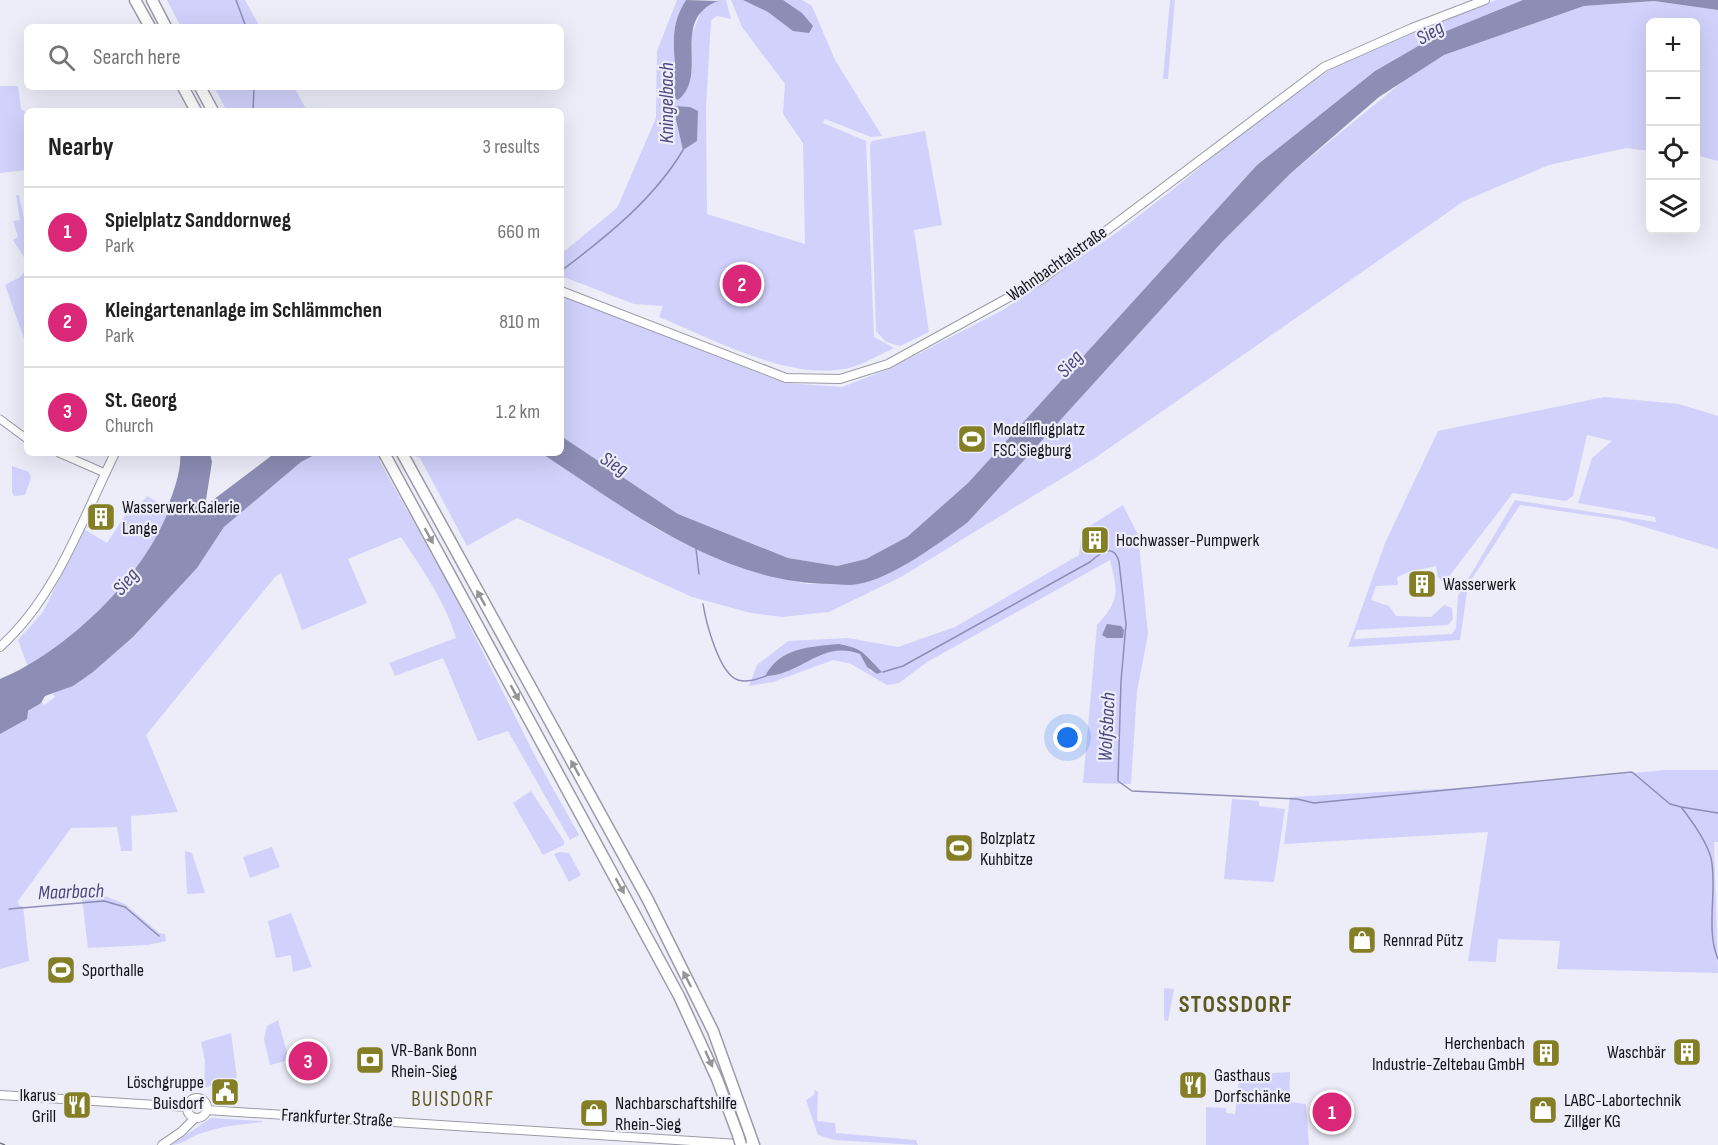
<!DOCTYPE html>
<meta charset="utf-8">
<style>
:root{--surface:#fff;--page:#f2f2f2;--text:#222;--muted:#767676;--line:#e0e0e0;--accent:#db2777}
body{margin:0;font-family:"Sofia Sans Condensed",sans-serif;background:var(--page);color:var(--text)}
.controls{position:absolute;right:18px;top:18px;display:grid;overflow:hidden;border-radius:9px;box-shadow:0 6px 24px #0002}
.controls button{width:54px;height:54px;display:grid;place-items:center;padding:0;border:0;border-bottom:2px solid var(--line);background:var(--surface);color:var(--text);font:30px sans-serif}
.you{position:absolute;left:1068px;top:738px;width:21px;height:21px;margin:-15px;border:4px solid #fff;border-radius:50%;background:#1a73e8;box-shadow:0 0 0 9px #1a73e833}
.badge{display:grid;place-items:center;width:39px;height:39px;border-radius:50%;background:var(--accent);color:#fff;font-size:20px;font-weight:700}
.pin{position:absolute;translate:-50% -50%;border:3px solid #fff;box-shadow:0 2px 6px #0006}
.list{margin:0;padding:0;list-style:none}
h2{display:flex;justify-content:space-between;align-items:center;height:78px;margin:0;padding:0 24px;font-size:26px}
h2 small{font-size:20px;font-weight:400;color:var(--muted)}
.list li{display:grid;grid-template-columns:39px 1fr auto;gap:18px;align-items:center;box-sizing:border-box;height:90px;padding:0 24px;border-top:2px solid var(--line)}
.list b{display:block;font-size:22px;white-space:nowrap}
.list p{margin:0;font-size:20px;white-space:nowrap;color:var(--muted)}
.list em{font-size:20px;font-style:normal;color:var(--muted)}
.icon{flex:none;width:33px;height:33px;fill:none;stroke:currentColor;stroke-width:2;stroke-linecap:round;stroke-linejoin:round}
.map{position:relative;flex:none;width:1718px;height:1145px;overflow:hidden}
.search{position:absolute;background:var(--surface);box-shadow:0 6px 24px #0002;left:24px;top:24px;width:540px;height:66px;display:flex;align-items:center;gap:15px;box-sizing:border-box;padding:0 21px;border-radius:9px;color:var(--muted);font-size:22px}
.panel{position:absolute;background:var(--surface);box-shadow:0 6px 24px #0002;left:24px;top:108px;width:540px;height:348px;border-radius:9px}
.map>svg:first-child{display:block}
</style>
<div class="map">
<svg width="1718" height="1145" viewBox="0 0 1718 1145">
<rect width="100%" height="100%" fill="#ecedf9"/>
<path fill="#d1d1fb" fill-rule="evenodd" d="M 167,0 L 245,0 L 260,27 L 181,27 Z
M 677,0 L 686,0 C 672,22 673,39 675,65 L 692,72 L 692,34 L 703,7 L 718,0 L 726,0 L 731,19 L 717,16 L 711,20 L 706,108 L 707,214 L 805,244 L 803,143 L 783,114 L 785,84 L 742,27 L 731,0 L 802,0 L 812,6 L 835,60 L 882,136 L 871,137 L 825,119 L 823,123 L 866,141 L 874,337 L 894,348 C 881,354 866,363 852,367 C 795,384 713,339 659,317 L 663,306 L 634,304 L 561,276 L 561,254 L 617,208 L 656,118 L 657,51 Z
M 1170,0 L 1175,0 L 1168,79 L 1163,79 Z
M 1497,0 L 1523,0 L 1439,34 L 1375,71 L 1257,165 L 968,483 L 907,537 L 866,559 L 837,566 L 788,558 L 678,514 L 561,436 L 561,295 L 785,383 L 842,387 L 889,369 L 1003,310 L 1119,231 L 1176,187 L 1278,103 L 1333,68 L 1468,9 Z
M 1654,1 L 1718,10 L 1718,161 L 1696,155 L 1696,22 L 1650,22 L 1650,151 L 1626,148 L 1549,165 L 1464,201 L 1095,458 L 901,577 L 829,612 L 782,617 L 751,613 L 692,597 L 517,518 L 467,546 L 420,458 L 405,453 L 541,453 L 657,529 L 702,551 L 760,573 L 807,584 L 859,584 L 968,522 L 1222,242 L 1291,173 L 1406,79 L 1444,55 L 1584,6 Z
M 0,86 L 18,86 L 21,109 L 27,113 L 27,170 L 0,173 Z
M 214,87 L 294,87 L 307,111 L 227,111 Z
M 925,131 L 942,225 L 914,230 L 929,332 L 900,346 L 886,342 L 876,331 L 870,144 L 872,141 Z
M 16,195 L 19,195 L 24,219 L 27,218 L 27,262 L 13,240 L 18,237 L 13,221 L 20,220 Z
M 27,269 L 27,347 L 5,285 L 20,277 Z
M 1604,397 L 1679,404 L 1718,416 L 1718,549 L 1621,520 L 1520,505 L 1468,585 L 1460,640 L 1348,647 L 1385,543 L 1438,431 ZM 1587,435 L 1612,441 L 1592,458 L 1578,503 L 1655,517 L 1656,522 L 1515,500 L 1458,596 L 1456,628 L 1452,634 L 1354,639 L 1357,630 L 1448,625 L 1453,619 L 1452,608 L 1444,605 L 1431,617 L 1396,616 L 1389,606 L 1371,600 L 1376,586 L 1398,585 L 1397,577 L 1409,572 L 1436,566 L 1438,577 L 1444,583 L 1513,493 L 1566,501 L 1573,496 Z
M 318,453 L 390,453 L 379,460 L 450,587 L 535,756 L 579,835 L 570,840 L 508,731 L 478,741 L 443,658 L 395,676 L 389,663 L 456,638 C 445,601 422,569 401,537 L 348,559 L 367,603 L 302,630 L 281,573 L 275,577 L 146,735 L 178,812 L 131,816 L 132,851 L 121,851 L 117,827 L 71,828 L 18,901 L 19,906 L 23,906 L 29,961 L 0,969 L 0,734 L 41,702 L 44,705 L 55,697 L 53,694 L 93,672 L 133,637 L 197,568 L 224,527 L 301,462 Z
M 12,466 L 29,472 L 31,478 L 25,495 L 14,496 L 12,492 Z
M 147,496 L 170,509 C 153,555 102,615 63,644 C 52,652 39,658 28,667 L 18,640 L 43,612 L 84,529 L 107,543 L 126,514 L 122,499 L 137,509 Z
M 1123,505 L 1138,535 L 1148,634 L 1137,691 L 1131,784 L 1083,783 L 1097,625 C 1120,600 1118,593 1110,560 L 927,662 L 899,683 L 887,685 L 851,664 L 833,660 L 773,682 L 749,686 L 757,665 L 788,641 L 848,638 L 898,647 L 955,627 L 1079,555 L 1082,531 ZM 821,646 C 845,647 864,645 877,668 L 871,672 L 860,654 C 819,637 801,677 765,676 C 777,652 797,650 821,646 Z
M 1665,770 L 1718,770 L 1718,842 L 1714,842 L 1718,973 L 1557,969 L 1560,941 L 1498,939 L 1496,962 L 1468,961 L 1488,832 L 1284,844 L 1290,797 L 1494,786 Z
M 531,791 L 564,841 L 564,845 L 543,855 L 513,803 Z
M 1232,799 L 1259,801 L 1259,806 L 1285,809 L 1274,882 L 1224,879 Z
M 945,838 L 974,841 L 973,858 L 945,855 Z
M 272,847 L 280,867 L 250,878 L 243,857 Z
M 185,851 L 192,853 L 205,893 L 187,894 Z
M 559,852 L 569,853 L 581,875 L 569,882 L 554,854 Z
M 105,896 L 125,904 L 159,933 L 165,934 L 166,941 L 148,945 L 88,948 L 82,898 Z
M 291,913 L 312,967 L 293,972 L 291,955 L 276,958 L 268,921 Z
M 1164,988 L 1174,989 L 1168,1021 L 1164,1020 Z
M 278,1020 L 289,1060 L 270,1065 L 264,1039 L 267,1026 Z
M 231,1033 L 237,1078 L 204,1088 L 205,1061 L 201,1042 Z
M 1290,1072 L 1289,1102 L 1306,1104 L 1309,1145 L 1206,1145 L 1206,1107 L 1226,1108 L 1226,1113 L 1235,1114 L 1239,1081 L 1246,1082 L 1246,1075 Z
M 815,1090 L 818,1092 L 817,1121 L 835,1123 L 836,1133 L 916,1140 L 918,1145 L 834,1140 L 818,1135 L 806,1100 L 814,1095 Z
M 1326,1101 L 1337,1101 L 1338,1125 L 1328,1123 Z
M 211,1118 L 262,1121 L 263,1122 C 242,1124 222,1126 202,1133 C 190,1136 183,1145 171,1145 Z"/>
<path fill="#8d8db5" d="M 686,0 L 718,1 C 669,20 710,74 678,100 L 671,95 L 671,70 L 675,65 C 673,39 672,22 686,0 Z
M 743,0 L 783,0 L 802,13 L 813,26 L 809,33 L 793,31 L 768,12 Z
M 1523,0 L 1718,0 L 1718,10 L 1654,1 L 1584,6 L 1444,55 L 1379,97 L 1291,173 L 1222,242 L 968,522 C 941,542 891,579 858,584 C 849,586 839,584 831,584 C 721,583 628,510 541,453 L 561,453 L 561,436 L 678,514 L 788,558 L 837,566 L 866,559 L 907,537 L 968,483 L 1257,165 L 1375,71 L 1439,34 Z
M 673,106 L 690,107 L 698,111 L 697,141 L 683,150 Z
M 180,453 L 210,453 L 212,462 L 205,506 L 275,453 L 318,453 L 301,462 L 224,527 L 197,568 L 133,637 L 93,672 L 73,686 L 45,696 L 41,703 L 28,711 L 27,719 L 0,734 L 0,679 C 66,652 144,577 169,509 L 167,508 C 174,492 182,468 180,453 Z
M 1107,624 L 1121,626 L 1124,630 L 1123,638 L 1107,638 L 1102,635 Z
M 839,644 C 865,649 865,655 882,672 L 877,674 L 867,667 L 860,654 C 822,639 800,676 765,676 C 780,647 810,647 839,644 Z"/>
<g fill="none" stroke-linecap="round" stroke-linejoin="round">
<path stroke="#8d8db5" stroke-width="1.5" d="M 236,0 L 246,27
M 253,111 L 254,87
M 561,271 C 606,237 654,199 683,150
M 696,549 L 699,574
M 703,604 C 706,622 719,674 738,680 C 748,683 757,679 766,676
M 883,672 L 903,666 L 1090,562 C 1100,553 1114,542 1119,562 L 1126,624 L 1121,681 L 1118,781 L 1132,791 L 1297,799 L 1314,803 L 1632,772 L 1670,804 L 1681,807 C 1692,821 1706,840 1711,858 C 1718,889 1705,929 1718,959
M 1681,807 L 1718,813
M 9,909 L 104,901 L 125,907 L 159,936"/>
<g stroke="#9b9ba7" stroke-width="9">
<path id="tertiary" d="M 0,419 L 27,439
M 59,453 L 105,473"/>
</g>
<g stroke="#9b9ba7" stroke-width="10">
<path id="secondary" d="M 561,291 L 786,378 L 840,379 L 888,364 L 1042,279 L 1324,67 L 1412,28 L 1485,0
M 0,647 C 56,597 82,520 115,453
M 0,1095 L 187,1107
M187 1108a10 10 0 1 1 20 0a10 10 0 1 1-20 0Z
M 207,1110 L 754,1145
M 162,1145 L 181,1132 L 195,1118"/>
</g>
<g stroke="#9b9ba7" stroke-width="13">
<path id="motorway" d="M 135,0 L 150,27
M 152,0 L 166,27
M 183,87 L 196,111
M 200,87 L 213,111
M 384,453 L 679,996 L 717,1079 L 738,1135
M 402,453 L 648,900 L 713,1031 L 754,1145"/>
</g>
<use href="#tertiary" stroke="#fff" stroke-width="7"/>
<use href="#secondary" stroke="#fff" stroke-width="8"/>
<use href="#motorway" stroke="#fff" stroke-width="10"/>
<path stroke="#73747c" stroke-width="1.5" stroke-dasharray="9 4.5" stroke-linecap="butt" d="M 0,1143 L 5,1145"/>
<g stroke="#9b9ba7" stroke-width="13" stroke-linecap="butt">
<path id="motorway-bridge" d="M 738,1135 L 741,1145"/>
</g>
<use href="#motorway-bridge" stroke="#fff" stroke-width="10"/>
</g>
<defs><path id="oneway-solid" d="M-6-.8H1V-3.2L6.5 0L1 3.2V.8H-6Z" transform="scale(1.5)"/></defs>
<g fill="#959597">
<use href="#oneway-solid" transform="translate(429 536) rotate(61)"/>
<use href="#oneway-solid" transform="translate(481 598) rotate(-119)"/>
<use href="#oneway-solid" transform="translate(515 693) rotate(61)"/>
<use href="#oneway-solid" transform="translate(575 768) rotate(-119)"/>
<use href="#oneway-solid" transform="translate(620 886) rotate(61)"/>
<use href="#oneway-solid" transform="translate(687 979) rotate(-117)"/>
<use href="#oneway-solid" transform="translate(709 1059) rotate(66)"/>
</g>
<defs>
<g id="stadium-square" transform="scale(1.5)"><rect x="-9" y="-9" width="18" height="18" rx="4" fill="#847e25" stroke="#ecedf9"/><path d="M0-5a6.5 5 0 1 0 0 10a6.5 5 0 1 0 0-10ZM-3.5-1.8h7v3.6h-7Z" fill="#fff"/></g>
<g id="building-square" transform="scale(1.5)"><rect x="-9" y="-9" width="18" height="18" rx="4" fill="#847e25" stroke="#ecedf9"/><path d="M-4-6H4V6H1V3H-1V6H-4ZM-2.5-4.3h1.7v1.8h-1.7ZM.8-4.3h1.7v1.8H.8ZM-2.5-1h1.7V.8h-1.7ZM.8-1h1.7V.8H.8Z" fill="#fff"/></g>
<g id="shop-square" transform="scale(1.5)"><rect x="-9" y="-9" width="18" height="18" rx="4" fill="#847e25" stroke="#ecedf9"/><path d="M-5-2.5h2.3a2.7 3.5 0 0 1 5.4 0H5L5.5 6h-11ZM-1.5-2.5h3a1.5 2.3 0 0 0-3 0Z" fill="#fff"/></g>
<g id="bank-square" transform="scale(1.5)"><rect x="-9" y="-9" width="18" height="18" rx="4" fill="#847e25" stroke="#ecedf9"/><path d="M-6-4H6V4H-6ZM0-2.3a2.3 2.3 0 1 0 0 4.6a2.3 2.3 0 1 0 0-4.6Z" fill="#fff"/></g>
<g id="restaurant-square" transform="scale(1.5)"><rect x="-9" y="-9" width="18" height="18" rx="4" fill="#847e25" stroke="#ecedf9"/><path d="M-5-6h1v4h1v-4h1v4h1v-4h1v5L-1.5 .5V6h-2V.5L-5-1ZM5-6V6H3V1.5H1.5Q1.5-4 5-6Z" fill="#fff"/></g>
<g id="civic-square" transform="scale(1.5)"><rect x="-9" y="-9" width="18" height="18" rx="4" fill="#847e25" stroke="#ecedf9"/><path d="M-.6-6.5H3V-4.5H.6V-3L4-1V1h2V6H-6V1h2V-1L-.6-3ZM-1.2 2.5V6h2.4V2.5Z" fill="#fff"/></g>
</defs>
<g fill-rule="evenodd">
<use href="#stadium-square" x="972" y="439"/>
<use href="#building-square" x="101" y="517"/>
<use href="#building-square" x="1095" y="540"/>
<use href="#building-square" x="1422" y="584"/>
<use href="#stadium-square" x="959" y="848"/>
<use href="#shop-square" x="1362" y="940"/>
<use href="#stadium-square" x="61" y="970"/>
<use href="#building-square" x="1687" y="1052"/>
<use href="#building-square" x="1546" y="1053"/>
<use href="#bank-square" x="370" y="1060"/>
<use href="#restaurant-square" x="1193" y="1085"/>
<use href="#civic-square" x="225" y="1092"/>
<use href="#restaurant-square" x="77" y="1105"/>
<use href="#shop-square" x="1543" y="1110"/>
<use href="#shop-square" x="594" y="1113"/>
</g>
<g text-anchor="middle" dominant-baseline="central" stroke-width="4.5" stroke-linejoin="round" paint-order="stroke">
<g font-size="18" fill="#131318" stroke="#ecedf9">
<text transform="translate(1057 264) rotate(-35)">Wahnbachtalstraße</text>
<text transform="translate(337 1118) rotate(3)">Frankfurter Straße</text>
</g>
<g font-size="18" fill="#131318" stroke="#ecedf9" text-anchor="start">
<text x="993" y="429">Modellflugplatz<tspan x="993" dy="21">FSC Siegburg</tspan></text>
<text x="122" y="507">Wasserwerk.Galerie<tspan x="122" dy="21">Lange</tspan></text>
<text x="1116" y="540">Hochwasser-Pumpwerk</text>
<text x="1443" y="584">Wasserwerk</text>
<text x="980" y="838">Bolzplatz<tspan x="980" dy="21">Kuhbitze</tspan></text>
<text x="1383" y="940">Rennrad Pütz</text>
<text x="82" y="970">Sporthalle</text>
<text x="1525" y="1043" text-anchor="end">Herchenbach<tspan x="1525" dy="21">Industrie-Zeltebau GmbH</tspan></text>
<text x="391" y="1050">VR-Bank Bonn<tspan x="391" dy="21">Rhein-Sieg</tspan></text>
<text x="1666" y="1052" text-anchor="end">Waschbär</text>
<text x="1214" y="1075">Gasthaus<tspan x="1214" dy="21">Dorfschänke</tspan></text>
<text x="204" y="1082" text-anchor="end">Löschgruppe<tspan x="204" dy="21">Buisdorf</tspan></text>
<text x="56" y="1095" text-anchor="end">Ikarus<tspan x="56" dy="21">Grill</tspan></text>
<text x="1564" y="1100">LABC-Labortechnik<tspan x="1564" dy="21">Zillger KG</tspan></text>
<text x="615" y="1103">Nachbarschaftshilfe<tspan x="615" dy="21">Rhein-Sieg</tspan></text>
</g>
<g font-size="20" font-style="italic" fill="#4c487f" stroke="#ecedf9">
<text transform="translate(1430 33) rotate(-30)">Sieg</text>
<text transform="translate(667 103) rotate(-90)">Kningelbach</text>
<text transform="translate(1070 364) rotate(-49)">Sieg</text>
<text transform="translate(614 464) rotate(31)">Sieg</text>
<text transform="translate(126 582) rotate(-50)">Sieg</text>
<text transform="translate(1107 727) rotate(-87)">Wolfsbach</text>
<text transform="translate(71 892) rotate(-2)">Maarbach</text>
</g>
<g font-size="21" letter-spacing="1.5" fill="#5e5a1e" stroke="#ecedf9">
<text x="453" y="1099">BUISDORF</text>
</g>
<g font-size="24" font-weight="bold" letter-spacing="1.5" fill="#5e5a1e" stroke="#ecedf9">
<text x="1236" y="1004">STOSSDORF</text>
</g>
</g>
</svg>
<div class="controls">
<button>+</button>
<button>−</button>
<button><svg class="icon" aria-label="locate" viewBox="0 0 24 24"><circle cx="12" cy="12" r="6"/><path d="M12 2v4M12 18v4M2 12h4M18 12h4"/></svg></button>
<button><svg class="icon" aria-label="layers" viewBox="0 0 24 24"><path d="M12 4l9 5-9 5-9-5zM3 14l9 5 9-5"/></svg></button>
</div>
<div class="you"></div>
<div class="pin badge" style="left:1332px;top:1112px">1</div>
<div class="pin badge" style="left:742px;top:284px">2</div>
<div class="pin badge" style="left:308px;top:1061px">3</div>
<div class="search"><svg class="icon" aria-label="search" viewBox="0 0 24 24"><circle cx="10" cy="10" r="6"/><path d="M15 15l6 6"/></svg>Search here</div>
<section class="panel">
<h2>Nearby<small>3 results</small></h2>
<ul class="list">
<li><span class="badge">1</span><div><b>Spielplatz Sanddornweg</b><p>Park</p></div><em>660 m</em></li>
<li><span class="badge">2</span><div><b>Kleingartenanlage im Schlämmchen</b><p>Park</p></div><em>810 m</em></li>
<li><span class="badge">3</span><div><b>St. Georg</b><p>Church</p></div><em>1.2 km</em></li>
</ul>
</section>
</div>
